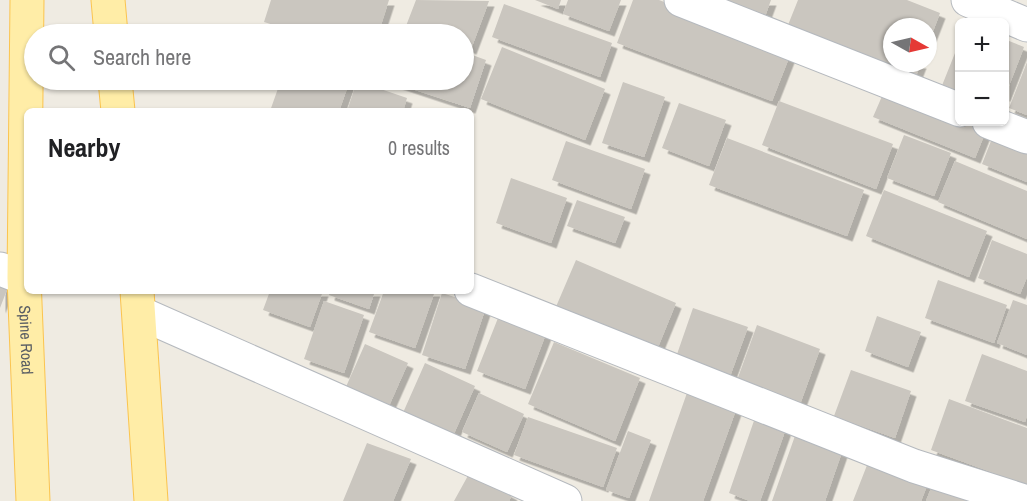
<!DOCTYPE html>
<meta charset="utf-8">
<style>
:root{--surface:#fff;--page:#f2f2f2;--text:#202124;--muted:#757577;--line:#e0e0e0}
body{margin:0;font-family:"Archivo Narrow",sans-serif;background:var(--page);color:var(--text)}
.controls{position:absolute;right:18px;top:18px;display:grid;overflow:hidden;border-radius:9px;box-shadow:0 2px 4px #0004}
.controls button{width:54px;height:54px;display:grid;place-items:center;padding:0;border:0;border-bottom:2px solid var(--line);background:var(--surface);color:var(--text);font:30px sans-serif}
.compass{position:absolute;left:883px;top:18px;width:54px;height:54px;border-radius:50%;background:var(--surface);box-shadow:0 2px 4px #0004;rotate:98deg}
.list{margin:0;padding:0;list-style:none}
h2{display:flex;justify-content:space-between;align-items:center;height:78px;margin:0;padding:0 24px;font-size:26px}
h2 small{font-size:20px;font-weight:400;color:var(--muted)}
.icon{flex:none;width:33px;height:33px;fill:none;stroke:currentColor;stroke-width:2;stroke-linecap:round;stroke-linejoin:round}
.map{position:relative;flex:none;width:1027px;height:501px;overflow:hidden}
.search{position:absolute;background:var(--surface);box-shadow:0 2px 4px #0004;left:24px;top:24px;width:450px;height:66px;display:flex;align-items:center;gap:15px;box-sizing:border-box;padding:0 21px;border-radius:33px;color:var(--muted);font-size:22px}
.panel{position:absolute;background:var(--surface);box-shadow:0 2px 4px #0004;left:24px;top:108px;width:450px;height:186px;border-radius:9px}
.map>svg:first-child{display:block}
</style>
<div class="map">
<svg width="1027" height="501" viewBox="0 0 1027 501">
<defs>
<filter id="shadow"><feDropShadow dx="5.5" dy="5.5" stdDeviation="0" flood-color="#0004"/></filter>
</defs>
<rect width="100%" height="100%" fill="#efebe2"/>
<path fill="#cac6bf" filter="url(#shadow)" d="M 271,0 L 389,0 L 378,34 L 302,34 L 264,22 Z
M 416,0 L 489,1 L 471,49 L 464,46 L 464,34 L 430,34 L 406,26 Z
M 535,0 L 561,0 L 558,9 Z
M 568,0 L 621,0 L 609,31 L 563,14 Z
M 633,0 L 659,0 L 792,50 L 772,101 L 617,43 Z
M 717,0 L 771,0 L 764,19 Z
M 798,0 L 907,0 L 940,13 L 928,44 L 928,27 L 892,27 L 892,63 L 921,63 L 914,81 L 786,30 Z
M 504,4 L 612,43 L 600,77 L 492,37 Z
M 387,27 L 409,34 L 385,34 Z
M 1004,39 L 1024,47 L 1005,96 L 1004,96 Z
M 959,43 L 960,43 L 960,95 L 941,88 Z
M 502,47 L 605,89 L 585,140 L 481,99 Z
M 464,52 L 486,60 L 470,108 L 385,80 L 464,80 Z
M 1027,62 L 1027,115 L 1009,108 Z
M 281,80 L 350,80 L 339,111 L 270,111 Z
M 357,81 L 407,98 L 403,111 L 347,111 Z
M 623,82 L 665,97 L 644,157 L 602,143 Z
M 886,87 L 987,128 L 975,158 L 873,117 Z
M 779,101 L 893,144 L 876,189 L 762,145 Z
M 679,103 L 726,120 L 709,166 L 662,148 Z
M 996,128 L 1027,141 L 1027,182 L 982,164 Z
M 904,135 L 951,153 L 934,196 L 887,178 Z
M 727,138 L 864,190 L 847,236 L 709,185 Z
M 566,141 L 645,169 L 631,209 L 552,180 Z
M 955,161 L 1027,191 L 1027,239 L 938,202 Z
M 511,178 L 567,198 L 551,243 L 496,223 Z
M 884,190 L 987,231 L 969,277 L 866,236 Z
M 577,200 L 625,217 L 615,243 L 567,226 Z
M 992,240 L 1027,254 L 1027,277 L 1020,294 L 978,278 Z
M 576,260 L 676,303 L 656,352 L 555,309 Z
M 0,269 L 13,274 L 0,308 Z
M 938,280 L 1007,305 L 994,343 L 925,318 Z
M 270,291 L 323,291 L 310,327 L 263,310 Z
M 330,291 L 375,291 L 369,309 L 329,295 Z
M 384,291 L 435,291 L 415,348 L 369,332 Z
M 442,293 L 486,307 L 465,369 L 422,355 Z
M 1013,300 L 1027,305 L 1027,355 L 997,343 Z
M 324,301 L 364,315 L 344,373 L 304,359 Z
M 693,308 L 748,327 L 729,379 L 675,360 Z
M 500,313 L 547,331 L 525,389 L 477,371 Z
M 877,316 L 921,332 L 908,367 L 865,351 Z
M 757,325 L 820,349 L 799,407 L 736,383 Z
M 554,342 L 640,378 L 615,441 L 528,404 Z
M 365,344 L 408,363 L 388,408 L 345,389 Z
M 982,354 L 1027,371 L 1027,415 L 1025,422 L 965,401 Z
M 425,363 L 475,386 L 452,438 L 402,415 Z
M 851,370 L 911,391 L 895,438 L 834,416 Z
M 688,390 L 737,407 L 703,501 L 649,501 Z
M 479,393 L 524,414 L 507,452 L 462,432 Z
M 949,399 L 1027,428 L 1027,485 L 931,450 Z
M 757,412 L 788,423 L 760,501 L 750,501 L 729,493 Z
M 528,417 L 617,448 L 603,487 L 514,455 Z
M 628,431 L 651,440 L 629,498 L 606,490 Z
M 796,433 L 843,449 L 825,501 L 772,501 Z
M 367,443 L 411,459 L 393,501 L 343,501 Z
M 871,455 L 930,478 L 921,501 L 853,501 Z
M 470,472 L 512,495 L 509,501 L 454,501 Z
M 934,481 L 968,494 L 966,501 L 926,501 Z"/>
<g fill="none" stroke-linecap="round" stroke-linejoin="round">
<g stroke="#b5b9be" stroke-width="35">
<path id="street" d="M 681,0 L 960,110
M 968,0 L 1027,25
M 989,122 L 1027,137
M 0,269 L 24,278
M 471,290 L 914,466 L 1024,501
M 140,313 L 565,501"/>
</g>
<g stroke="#fbc44f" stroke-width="35">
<g id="primary">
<path id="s1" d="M 27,0 L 24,278 L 33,501"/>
<path d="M 108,0 L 111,34"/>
<path d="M 115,80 L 118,111"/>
<path d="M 137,291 L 151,501"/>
</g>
</g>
<use href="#street" stroke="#fff" stroke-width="33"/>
<use href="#primary" stroke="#ffeda7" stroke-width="33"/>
</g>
<g text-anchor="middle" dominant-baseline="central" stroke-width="4.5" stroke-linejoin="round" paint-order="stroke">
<g font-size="16" fill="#5b5f64" stroke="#fff">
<text stroke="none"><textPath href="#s1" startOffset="340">Spine Road</textPath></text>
</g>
</g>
</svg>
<div class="controls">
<button>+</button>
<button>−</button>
</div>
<svg class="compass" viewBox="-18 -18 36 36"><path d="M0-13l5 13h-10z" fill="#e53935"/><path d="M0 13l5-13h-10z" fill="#757577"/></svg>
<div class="search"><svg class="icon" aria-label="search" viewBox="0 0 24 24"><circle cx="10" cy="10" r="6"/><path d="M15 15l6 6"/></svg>Search here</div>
<section class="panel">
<h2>Nearby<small>0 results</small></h2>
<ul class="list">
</ul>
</section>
</div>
